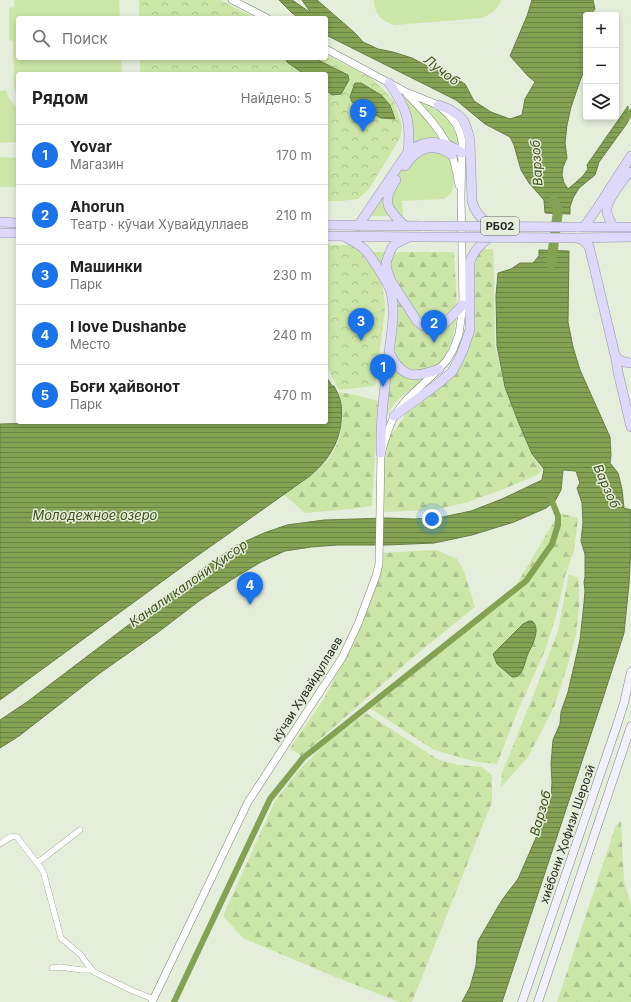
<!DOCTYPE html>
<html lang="ru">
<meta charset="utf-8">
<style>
:root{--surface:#fff;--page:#f6f6f6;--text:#222;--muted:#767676;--line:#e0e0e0;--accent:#1a73e8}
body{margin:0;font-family:Inter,sans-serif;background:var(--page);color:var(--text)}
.controls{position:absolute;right:12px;top:12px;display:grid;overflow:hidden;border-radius:4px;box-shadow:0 2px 6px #0003}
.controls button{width:36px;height:36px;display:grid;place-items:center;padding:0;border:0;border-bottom:1px solid var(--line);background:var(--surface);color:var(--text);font:20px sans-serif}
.you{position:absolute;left:432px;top:519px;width:14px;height:14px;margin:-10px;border:3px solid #fff;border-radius:50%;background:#1a73e8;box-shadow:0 0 0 6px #1a73e833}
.badge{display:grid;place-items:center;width:26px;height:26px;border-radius:50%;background:var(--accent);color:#fff;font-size:13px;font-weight:700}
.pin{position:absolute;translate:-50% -33px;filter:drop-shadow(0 1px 2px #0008)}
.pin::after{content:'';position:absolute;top:21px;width:14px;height:12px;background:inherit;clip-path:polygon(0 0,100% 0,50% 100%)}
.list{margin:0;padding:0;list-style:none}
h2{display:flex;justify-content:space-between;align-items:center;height:52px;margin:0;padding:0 16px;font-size:17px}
h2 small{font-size:13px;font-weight:400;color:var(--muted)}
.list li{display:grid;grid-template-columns:26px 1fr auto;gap:12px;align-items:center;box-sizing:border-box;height:60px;padding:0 16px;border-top:1px solid var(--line)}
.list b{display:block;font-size:15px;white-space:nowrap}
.list p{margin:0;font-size:13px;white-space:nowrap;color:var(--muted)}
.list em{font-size:13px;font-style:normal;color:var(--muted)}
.icon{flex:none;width:22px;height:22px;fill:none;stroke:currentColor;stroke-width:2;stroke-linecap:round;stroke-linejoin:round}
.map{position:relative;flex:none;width:631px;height:1002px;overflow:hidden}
.search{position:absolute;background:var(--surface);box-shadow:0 2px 6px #0003;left:16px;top:16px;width:312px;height:44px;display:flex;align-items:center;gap:10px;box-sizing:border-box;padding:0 14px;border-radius:4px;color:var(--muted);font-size:15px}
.panel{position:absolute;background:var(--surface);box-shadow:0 2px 6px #0003;left:16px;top:72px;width:312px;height:352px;border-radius:4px}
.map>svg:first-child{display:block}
</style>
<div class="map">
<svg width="631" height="1002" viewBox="0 0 631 1002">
<defs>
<pattern id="forest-firs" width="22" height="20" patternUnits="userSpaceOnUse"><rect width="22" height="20" fill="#cce6a8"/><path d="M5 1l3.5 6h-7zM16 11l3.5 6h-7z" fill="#afc590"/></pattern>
<pattern id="park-crowns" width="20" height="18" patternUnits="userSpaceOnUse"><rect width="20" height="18" fill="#cce6a8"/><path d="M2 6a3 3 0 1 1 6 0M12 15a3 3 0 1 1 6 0" fill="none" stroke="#afc590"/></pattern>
<pattern id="water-rules" width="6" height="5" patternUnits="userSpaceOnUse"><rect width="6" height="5" fill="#83a253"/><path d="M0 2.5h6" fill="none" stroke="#6b8445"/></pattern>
</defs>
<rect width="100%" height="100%" fill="#e5eddb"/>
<path fill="#cce6a8" d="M 14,0 L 119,0 L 120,18 L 18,18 L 18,58 L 121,58 L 122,74 L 18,74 L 18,99 L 14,86 L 13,41 L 9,40 L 9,8 L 14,7 Z
M 374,0 L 501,0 C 498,10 490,15 481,18 L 395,25 C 381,21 375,15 374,0 Z
M 6,90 L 8,96 L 18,111 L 18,142 L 0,143 L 0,91 Z
M 397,92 C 417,106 428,121 442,141 L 412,145 Z
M 415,99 C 433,107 451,115 458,135 C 459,138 459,143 459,147 L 455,144 L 449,141 Z
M 444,147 L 451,161 L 454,185 L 453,189 L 450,194 L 446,198 L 444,199 L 402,201 L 403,216 L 368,216 L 411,154 Z
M 0,157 L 18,158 L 18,187 L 0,187 Z"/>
<path fill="url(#forest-firs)" d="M 478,249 L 493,249 L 494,270 L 495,346 L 505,388 L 531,454 L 542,469 L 539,474 L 501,490 L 468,502 L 433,510 L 382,512 L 383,471 L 385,445 L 391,434 L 398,426 L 407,412 L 452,372 L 467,343 L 471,263 Z
M 370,252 L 454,252 C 455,282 462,325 447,352 C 441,364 431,374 421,382 C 415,388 407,392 401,397 C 393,404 388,413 384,423 L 395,310 Z
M 338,392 L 351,394 L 378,401 L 372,506 L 350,509 L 305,513 L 284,495 C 315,474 342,458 342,417 C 341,407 341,401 338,392 Z
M 559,513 L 578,518 L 574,551 L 565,576 L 556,616 L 546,648 L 516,715 L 497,764 L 477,762 L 434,750 L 365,705 L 505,596 L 518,582 Z
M 436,550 L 457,559 L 464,571 L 475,607 L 419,652 L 301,756 L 290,748 L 324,699 L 347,654 L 381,553 Z
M 569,574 L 578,578 L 579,589 L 579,607 L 576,635 L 567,667 L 554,707 L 528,757 L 501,787 L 502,773 L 535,691 L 558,631 Z
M 366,713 L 439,760 L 458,765 L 482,767 L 492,775 L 492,802 L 412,1002 L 399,1002 L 333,976 L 243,938 L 223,916 L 275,801 L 299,770 L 327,742 Z
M 621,821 L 624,881 L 631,906 L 631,1002 L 557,1002 L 616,825 Z"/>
<path fill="url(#park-crowns)" d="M 139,0 L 220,0 L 255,18 L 139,18 Z
M 326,55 L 371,78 L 383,89 L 394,101 L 402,126 L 400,138 L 369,189 L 358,199 L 339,201 L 326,201 L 326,74 L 140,74 L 140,58 L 326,58 Z
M 326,245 L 361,245 L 379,276 L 382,284 L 384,296 L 385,310 L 375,386 L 339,390 L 326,365 Z"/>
<path fill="url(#water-rules)" stroke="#687e45" d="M 279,0 L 292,0 L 311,13 L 302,0 L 317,0 L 355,33 L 363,42 L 378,49 L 393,52 L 412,58 L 431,68 L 446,72 L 465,84 L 474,101 L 491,112 L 510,119 L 522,115 L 525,99 L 535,82 L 528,76 L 510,56 L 527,16 L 532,0 L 593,0 L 595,9 L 590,15 L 586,15 L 586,31 L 584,35 L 586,37 L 586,67 L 581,78 L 571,107 L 567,125 L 565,143 L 567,158 L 563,167 L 562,175 L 564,183 L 568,189 L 583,176 L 588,169 L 587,165 L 589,162 L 628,106 L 628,122 L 599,162 L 595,175 L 579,188 L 573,198 L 570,207 L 570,214 L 545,213 L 544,200 L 529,183 L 521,170 L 514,145 L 510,137 L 485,124 L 456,100 L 326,35 L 326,18 L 299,18 L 292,13 Z
M 286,58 L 314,58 L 348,75 L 349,80 L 341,94 L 332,95 L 326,90 L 326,74 L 304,74 L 287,62 Z
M 355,83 L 361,83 L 381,95 L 390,105 L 395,119 L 381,118 L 352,102 L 350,97 Z
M 539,250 L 569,251 L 568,322 L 573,347 L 580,370 L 610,437 L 611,455 L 610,463 L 618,473 L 622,489 L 624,508 L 631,510 L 631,547 L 629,584 L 624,633 L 603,698 L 502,1002 L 462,1002 L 470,987 L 476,966 L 478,941 L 502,900 L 518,879 L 542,824 L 551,799 L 552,782 L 551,764 L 553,740 L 560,724 L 561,712 L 568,692 L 580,640 L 584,603 L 585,591 L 584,582 L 585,577 L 585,554 L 581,541 L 583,523 L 582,503 L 577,488 L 580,483 L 576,471 L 563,470 L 561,490 L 555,501 L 546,508 L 514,522 L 472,535 L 434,543 L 387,545 L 337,545 L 311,547 L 285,551 L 261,562 L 239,575 L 199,601 L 157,633 L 100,673 L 19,736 L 0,748 L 0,720 L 27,702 L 201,570 L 237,545 L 264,533 L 287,525 L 324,520 L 387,518 L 414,519 L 443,517 L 471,511 L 502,499 L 542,480 L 544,469 L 532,454 L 518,421 L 505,387 L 497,346 L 496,296 L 498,273 L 511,269 L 520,263 L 533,263 L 539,256 Z
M 326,376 L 332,386 L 334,386 C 337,392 340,397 341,404 C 343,420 340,438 331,452 C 326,461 318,469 310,476 L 197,556 L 0,700 L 0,424 L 39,423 L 52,422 L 326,422 Z
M 529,621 L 532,621 C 542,629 531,647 527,656 C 525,662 524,669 520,674 C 518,677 515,677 512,677 L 497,664 L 493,654 L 523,624 Z"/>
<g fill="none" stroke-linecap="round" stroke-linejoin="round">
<path stroke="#83a253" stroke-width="6" d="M 624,122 L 631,112
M 174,1002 L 270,799 L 303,758 L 526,581 L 552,544 L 558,525 L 558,516 L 550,496"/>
<path stroke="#83a253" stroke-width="10" d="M 551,264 L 558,211 L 554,201"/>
<g stroke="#7e8675" stroke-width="6">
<path id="minor" d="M 80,830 L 37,863 L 41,868 L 44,874 L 61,938 L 81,955 L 85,961 L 94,972 L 131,990 L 153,999
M 0,844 C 5,841 11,834 17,837 L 37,863
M 52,968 L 59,967 L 82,970 L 92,970"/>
</g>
<g stroke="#7e8675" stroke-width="8">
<path id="tertiary" d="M 232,0 L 267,18
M 407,94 C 424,112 442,130 452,154 C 455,164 457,175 459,185
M 152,1002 L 248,802 L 342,658 L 358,624 L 376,576 L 379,564 L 381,453 L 388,431 L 394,416 L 407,399 L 439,369 L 447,360 L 453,350 L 459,334 L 463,305 L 461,197 L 462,142 L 460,133 L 456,124 L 449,115 L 438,105 L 406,92 L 326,49"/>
</g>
<g stroke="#7e8675" stroke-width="9">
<path id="secondary" d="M 522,1002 L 616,728 L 624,703 L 631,672
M 538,1002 L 631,726"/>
</g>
<g stroke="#9995af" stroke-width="10">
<path id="trunk" d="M 389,83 C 407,109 411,120 408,152
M 438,105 L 449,109 L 458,115 L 464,121 L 468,132 L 470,141 L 472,201 C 475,213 481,217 489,226
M 405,166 C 418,147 433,142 452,155
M 396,180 C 381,202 387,209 405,226
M 0,222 L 18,223
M 326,225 L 424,226
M 358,226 L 408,152 C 425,138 445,140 462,153
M 580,227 L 631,227
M 584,227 L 598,207 L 631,156
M 613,227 C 611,221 606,215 607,209 C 607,201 621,183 626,176 L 628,173 L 631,172
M 0,233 L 18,233
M 326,236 L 425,237
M 345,237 C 351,240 358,244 363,248 C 370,254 388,283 391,292 C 396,312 391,333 389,353 C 385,386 380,420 381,453
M 409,237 L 395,244 L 391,249 L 386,263 L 387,270 L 391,281 L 417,321 L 423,326 L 434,328 L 443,325 L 463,305
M 577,238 L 583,240 L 589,246 L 615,355 L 618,372 L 631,427
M 578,238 L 631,237
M 389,352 C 402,378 413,379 439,369
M 615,355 C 619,361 623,362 631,363
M 394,416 L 435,386 L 452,372 L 458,361 L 463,350 L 470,330 L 470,262 C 474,250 479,247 488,238"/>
</g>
<use href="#minor" stroke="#fff" stroke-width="5.5"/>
<use href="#tertiary" stroke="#fff" stroke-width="7"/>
<use href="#secondary" stroke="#f3f0fe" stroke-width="8"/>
<use href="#trunk" stroke="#ded8fb" stroke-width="9"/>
<g stroke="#9995af" stroke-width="10" stroke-linecap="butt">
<path id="trunk-bridge" d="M 424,226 L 577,227
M 425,237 L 577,238"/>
</g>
<use href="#trunk-bridge" stroke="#ded8fb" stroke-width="9"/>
</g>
<g text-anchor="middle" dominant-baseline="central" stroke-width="3" stroke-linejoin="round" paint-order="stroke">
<rect fill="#e5eddb" stroke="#61655b" stroke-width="1" x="481" y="217" width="38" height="18" rx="3"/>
<g font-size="11" font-weight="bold" fill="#282b24">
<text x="500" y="226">РБ02</text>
</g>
<g font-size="12" fill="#282b24" stroke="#e5eddb">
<text transform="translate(307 689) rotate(-58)">кӯчаи Хувайдуллаев</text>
<text transform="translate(567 834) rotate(-71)">хиёбони Ҳофизи Шерозӣ</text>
</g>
<g font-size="13" font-style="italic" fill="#3c5018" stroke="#e5eddb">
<text transform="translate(442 70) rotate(38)">Лучоб</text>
<text transform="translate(536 163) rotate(-94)">Варзоб</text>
<text transform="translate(607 486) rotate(66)">Варзоб</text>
<text x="95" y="515">Молодежное озеро</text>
<text transform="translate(188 583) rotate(-35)">Канали калони Ҳисор</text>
<text transform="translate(540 813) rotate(-74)">Варзоб</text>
</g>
</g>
</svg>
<div class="controls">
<button>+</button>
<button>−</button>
<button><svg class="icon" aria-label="layers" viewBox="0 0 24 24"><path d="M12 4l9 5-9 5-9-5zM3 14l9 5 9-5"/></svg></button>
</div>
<div class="you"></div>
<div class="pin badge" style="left:383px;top:387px">1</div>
<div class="pin badge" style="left:434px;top:343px">2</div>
<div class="pin badge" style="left:361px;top:341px">3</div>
<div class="pin badge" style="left:250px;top:605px">4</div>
<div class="pin badge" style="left:363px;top:132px">5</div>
<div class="search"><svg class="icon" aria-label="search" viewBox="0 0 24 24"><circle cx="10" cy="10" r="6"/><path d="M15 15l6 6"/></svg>Поиск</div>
<section class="panel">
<h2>Рядом<small>Найдено: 5</small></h2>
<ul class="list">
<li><span class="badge">1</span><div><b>Yovar</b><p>Магазин</p></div><em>170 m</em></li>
<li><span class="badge">2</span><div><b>Ahorun</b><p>Театр · кӯчаи Хувайдуллаев</p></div><em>210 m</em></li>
<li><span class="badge">3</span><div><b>Машинки</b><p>Парк</p></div><em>230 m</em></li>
<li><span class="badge">4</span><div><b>I love Dushanbe</b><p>Место</p></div><em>240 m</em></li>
<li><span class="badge">5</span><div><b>Боғи ҳайвонот</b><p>Парк</p></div><em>470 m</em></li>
</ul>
</section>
</div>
